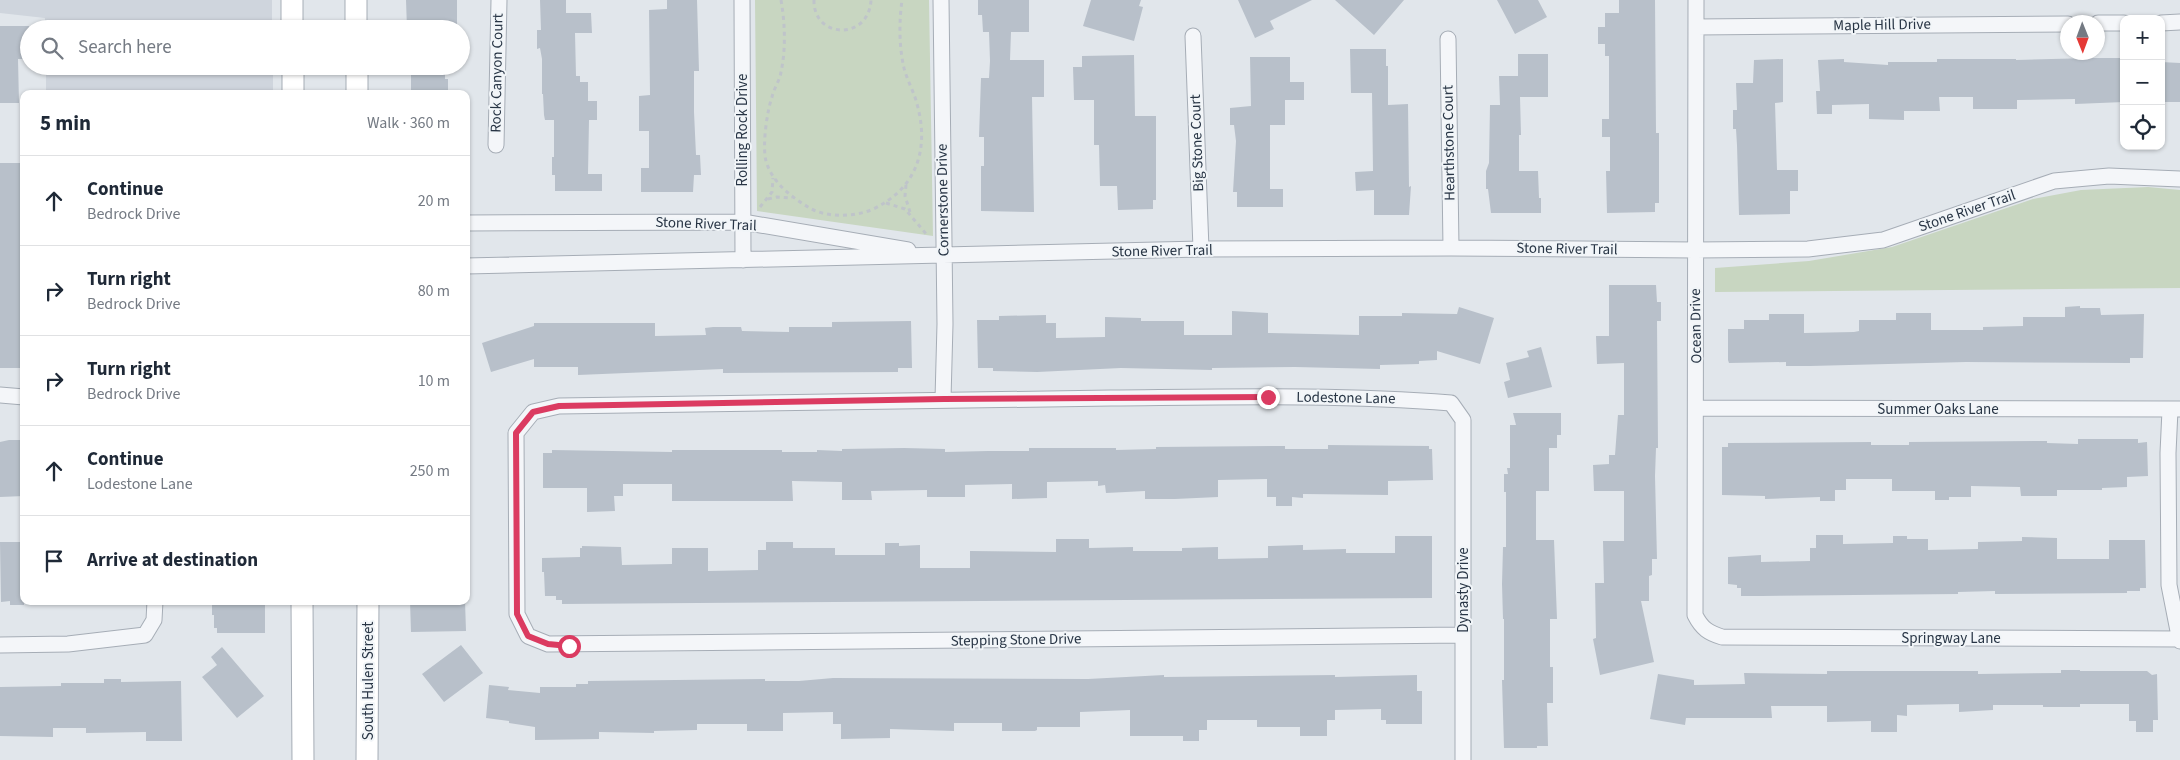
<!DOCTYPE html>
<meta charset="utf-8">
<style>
:root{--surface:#fff;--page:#f2f2f3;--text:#1f2937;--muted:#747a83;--line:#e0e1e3}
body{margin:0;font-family:"Source Sans 3",sans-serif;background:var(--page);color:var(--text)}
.controls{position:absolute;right:15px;top:15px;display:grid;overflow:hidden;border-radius:10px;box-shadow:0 1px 4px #0004}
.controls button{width:45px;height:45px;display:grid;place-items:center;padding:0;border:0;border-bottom:1px solid var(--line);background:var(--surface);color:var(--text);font:25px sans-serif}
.compass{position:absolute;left:2060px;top:15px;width:45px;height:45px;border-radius:50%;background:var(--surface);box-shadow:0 1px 4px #0004;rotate:179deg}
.stop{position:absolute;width:15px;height:15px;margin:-11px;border:4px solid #db3b61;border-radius:50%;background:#fff}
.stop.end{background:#db3b61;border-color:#fff;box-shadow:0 1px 5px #0008}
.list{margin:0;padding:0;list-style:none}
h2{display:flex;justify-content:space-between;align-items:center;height:65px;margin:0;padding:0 20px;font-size:21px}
h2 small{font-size:16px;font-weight:400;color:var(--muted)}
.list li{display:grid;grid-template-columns:32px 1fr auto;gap:15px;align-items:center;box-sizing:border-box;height:90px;padding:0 20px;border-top:1px solid var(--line)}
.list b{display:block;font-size:19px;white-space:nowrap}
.list p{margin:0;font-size:16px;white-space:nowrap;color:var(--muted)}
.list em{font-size:16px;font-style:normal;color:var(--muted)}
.icon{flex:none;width:28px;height:28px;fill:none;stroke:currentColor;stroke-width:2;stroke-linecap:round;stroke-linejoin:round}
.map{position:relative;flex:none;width:2180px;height:760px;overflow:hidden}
.search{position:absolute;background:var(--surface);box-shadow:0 1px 4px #0004;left:20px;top:20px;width:450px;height:55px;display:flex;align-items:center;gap:12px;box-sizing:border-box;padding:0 18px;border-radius:28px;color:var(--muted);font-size:19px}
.panel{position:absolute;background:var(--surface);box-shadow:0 1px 4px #0004;left:20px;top:90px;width:450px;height:515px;border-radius:10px}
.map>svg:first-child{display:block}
</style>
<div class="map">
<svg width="2180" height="760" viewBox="0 0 2180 760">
<rect width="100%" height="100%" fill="#e1e6eb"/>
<path fill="#cfd5dd" d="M 0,0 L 272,0 L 272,29 L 45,29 L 45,18 L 0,13 Z
M 46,66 L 273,66 L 273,94 L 46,94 Z"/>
<path fill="#c8d6c1" d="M 755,0 L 929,0 L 933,236 L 757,211 Z
M 2148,187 L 2180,190 L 2180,288 L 1715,292 L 1715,268 L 1809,261 L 1892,247 L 2033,199 L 2081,190 Z"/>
<path fill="#b8c0ca" d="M 406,0 L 457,0 L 457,29 L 407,29 Z
M 540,0 L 566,0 L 566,13 L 591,13 L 592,33 L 575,33 L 576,76 L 580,76 L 580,82 L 588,82 L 588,101 L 597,101 L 597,120 L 589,120 L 588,174 L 602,174 L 602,191 L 555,191 L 555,175 L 552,175 L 552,157 L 554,157 L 554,120 L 545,120 L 544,115 L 543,94 L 542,94 L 542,59 L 540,48 L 537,49 L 537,30 L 541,30 Z
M 667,0 L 697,0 L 699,71 L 694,71 L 694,112 L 696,155 L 700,155 L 701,175 L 694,175 L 693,192 L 641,192 L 641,168 L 649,168 L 649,131 L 639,131 L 639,96 L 650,95 L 649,10 L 667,9 Z
M 978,0 L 1029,0 L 1029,32 L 1011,32 L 1010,60 L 1044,60 L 1044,97 L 1032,97 L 1034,212 L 981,211 L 981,166 L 984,166 L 984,137 L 979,137 L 981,78 L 989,78 L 990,61 L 989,32 L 983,32 L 982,15 L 978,15 Z
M 1091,0 L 1141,0 L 1139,6 L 1143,7 L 1134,41 L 1083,26 Z
M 1238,0 L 1312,0 L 1270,21 L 1274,29 L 1255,38 Z
M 1335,0 L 1404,0 L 1374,35 Z
M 1497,0 L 1538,0 L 1547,17 L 1515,34 Z
M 1619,0 L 1655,0 L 1656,133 L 1659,133 L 1659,203 L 1655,203 L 1655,212 L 1607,213 L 1606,171 L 1610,171 L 1610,137 L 1602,137 L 1602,119 L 1609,119 L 1609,56 L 1605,56 L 1605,44 L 1598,44 L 1598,27 L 1605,27 L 1605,13 L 1619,13 Z
M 0,26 L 29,26 L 29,59 L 18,59 L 19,103 L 0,103 Z
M 1350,49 L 1386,49 L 1386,66 L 1388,66 L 1388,105 L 1408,104 L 1409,187 L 1411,186 L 1409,215 L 1374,215 L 1374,190 L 1356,191 L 1355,172 L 1373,171 L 1372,93 L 1351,93 Z
M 1518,54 L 1548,54 L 1548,97 L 1520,97 L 1521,135 L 1519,135 L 1519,171 L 1538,171 L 1539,198 L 1541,198 L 1541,213 L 1491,213 L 1488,189 L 1486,189 L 1486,171 L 1489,163 L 1490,105 L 1500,105 L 1499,76 L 1518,76 Z
M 1134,55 L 1135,116 L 1156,116 L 1156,200 L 1153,200 L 1153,209 L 1118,210 L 1117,186 L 1100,186 L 1099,145 L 1094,145 L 1094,100 L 1074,100 L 1073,67 L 1082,67 L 1082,56 Z
M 1250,57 L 1290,57 L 1290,82 L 1304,82 L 1304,100 L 1285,100 L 1285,125 L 1270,125 L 1270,189 L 1283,189 L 1283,207 L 1237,207 L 1237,192 L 1233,192 L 1236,141 L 1234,125 L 1230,125 L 1230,108 L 1251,106 Z
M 2091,58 L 2124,58 L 2124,102 L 2075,104 L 2075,99 L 2017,100 L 2017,109 L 1973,109 L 1973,97 L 1939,97 L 1940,111 L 1904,111 L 1904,120 L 1869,119 L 1869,104 L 1832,105 L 1832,114 L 1817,114 L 1816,91 L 1820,91 L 1818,60 L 1844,59 L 1844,62 L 1888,65 L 1888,62 L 1937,62 L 1937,59 L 2016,59 L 2016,60 Z
M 1783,59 L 1783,102 L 1775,103 L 1777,170 L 1798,170 L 1798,191 L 1790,191 L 1790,214 L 1739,215 L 1737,145 L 1736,129 L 1733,129 L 1733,110 L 1737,110 L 1736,83 L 1753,83 L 1754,60 Z
M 2161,62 L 2180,63 L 2180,102 L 2161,102 Z
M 411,71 L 445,71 L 445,79 L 448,79 L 448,94 L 411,94 Z
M 0,163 L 22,163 L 22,171 L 24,171 L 22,368 L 0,368 Z
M 1609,285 L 1656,285 L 1657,302 L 1661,302 L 1661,321 L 1657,321 L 1658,448 L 1656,448 L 1655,476 L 1657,559 L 1652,559 L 1652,575 L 1649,576 L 1649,601 L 1641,601 L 1654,662 L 1600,675 L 1593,639 L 1596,638 L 1595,583 L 1604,583 L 1603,541 L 1624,541 L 1624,491 L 1594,491 L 1593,465 L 1609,464 L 1609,455 L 1615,455 L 1618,415 L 1624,415 L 1624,363 L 1597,364 L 1596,336 L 1609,336 Z
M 2080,306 L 2080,308 L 2100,308 L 2101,315 L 2144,314 L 2143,358 L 2130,358 L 2130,363 L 1966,362 L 1810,366 L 1786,366 L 1786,362 L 1729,363 L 1728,360 L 1728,329 L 1744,329 L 1744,320 L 1769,320 L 1769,314 L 1804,314 L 1804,333 L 1854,332 L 1859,331 L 1859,320 L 1896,320 L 1896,313 L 1931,313 L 1931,330 L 1983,330 L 1983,327 L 2023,326 L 2023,317 L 2065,317 L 2065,307 Z
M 1459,307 L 1494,318 L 1480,364 L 1437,351 L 1437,360 L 1419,361 L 1419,364 L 1380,365 L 1380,369 L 1295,367 L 1212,368 L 1212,370 L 1121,368 L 1037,372 L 993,371 L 993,368 L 978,368 L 977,320 L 999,320 L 999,316 L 1046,315 L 1046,323 L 1056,323 L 1056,338 L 1105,337 L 1105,317 L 1141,318 L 1141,321 L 1184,321 L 1184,335 L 1232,335 L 1232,311 L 1268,313 L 1268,333 L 1359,335 L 1359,316 L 1402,316 L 1402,313 L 1457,314 Z
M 911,321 L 912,368 L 898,368 L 898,372 L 723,373 L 723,369 L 578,375 L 578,367 L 534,367 L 534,359 L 491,372 L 482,343 L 534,326 L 534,323 L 655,323 L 655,336 L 706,335 L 705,328 L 713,327 L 741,327 L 742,331 L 789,332 L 789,327 L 832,327 L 832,322 Z
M 1541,347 L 1552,387 L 1508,398 L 1504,382 L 1510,380 L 1506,363 L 1529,357 L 1527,351 Z
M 1513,413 L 1561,413 L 1561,435 L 1557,435 L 1557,448 L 1549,448 L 1549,491 L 1536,491 L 1536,540 L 1554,540 L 1557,619 L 1550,619 L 1550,667 L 1553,667 L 1553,703 L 1547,703 L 1548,746 L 1537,746 L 1537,748 L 1504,748 L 1502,680 L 1504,680 L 1504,619 L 1503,619 L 1502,584 L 1503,547 L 1506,547 L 1506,492 L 1504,492 L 1504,474 L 1508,474 L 1507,468 L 1510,468 L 1510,425 L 1516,425 Z
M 2078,439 L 2138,439 L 2138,443 L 2147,442 L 2148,476 L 2127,477 L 2127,487 L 2102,488 L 2102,490 L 2057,490 L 2057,496 L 2021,496 L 2020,487 L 1971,486 L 1971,497 L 1949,497 L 1949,500 L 1935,500 L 1935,491 L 1892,491 L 1892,479 L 1846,479 L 1846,490 L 1835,490 L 1835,501 L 1820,501 L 1820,497 L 1765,499 L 1765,496 L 1722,495 L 1722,447 L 1728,447 L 1728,443 L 1871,442 L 1871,445 L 1909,445 L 1909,442 L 2047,441 L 2047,443 L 2078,444 Z
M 9,440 L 24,440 L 24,496 L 0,497 L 0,442 Z
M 1328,445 L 1429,446 L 1429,449 L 1432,449 L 1433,480 L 1388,481 L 1388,495 L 1303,494 L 1303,498 L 1292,497 L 1292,506 L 1276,506 L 1276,497 L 1267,497 L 1267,479 L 1218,480 L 1218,497 L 1175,499 L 1145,499 L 1145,491 L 1106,493 L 1105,485 L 1098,486 L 1098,481 L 1047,482 L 1047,498 L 1012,499 L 1012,484 L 965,485 L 965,497 L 927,497 L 927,490 L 871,491 L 872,500 L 842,500 L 842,482 L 792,481 L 793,501 L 672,501 L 672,484 L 623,484 L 623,496 L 614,496 L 615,511 L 587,512 L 587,488 L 543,488 L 543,453 L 552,453 L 552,450 L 672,452 L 672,450 L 782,450 L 782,452 L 817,452 L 817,450 L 842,451 L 842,449 L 904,448 L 945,449 L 945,452 L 988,451 L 1029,451 L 1029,448 L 1116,448 L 1116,450 L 1156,449 L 1156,447 L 1274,446 L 1285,446 L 1285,449 L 1328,449 Z
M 1816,535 L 1843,535 L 1843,544 L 1893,543 L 1893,536 L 1907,536 L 1907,539 L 1928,539 L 1928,550 L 1978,549 L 1978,542 L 2022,541 L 2022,537 L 2057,538 L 2057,559 L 2109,559 L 2109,540 L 2145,540 L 2146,588 L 2140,588 L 2140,591 L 2127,591 L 2127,593 L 1995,594 L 1995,591 L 1958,592 L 1958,594 L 1761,596 L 1741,596 L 1741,588 L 1737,588 L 1737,585 L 1728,584 L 1728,557 L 1761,555 L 1761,562 L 1810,561 L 1810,548 L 1816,548 Z
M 1395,536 L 1432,536 L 1432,598 L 562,604 L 562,600 L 556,600 L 556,596 L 545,596 L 544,572 L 542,572 L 542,558 L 580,557 L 580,548 L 582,548 L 582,546 L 621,547 L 622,565 L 672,564 L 672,548 L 708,548 L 708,571 L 758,570 L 758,550 L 766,550 L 766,542 L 793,542 L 793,548 L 835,548 L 835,555 L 885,555 L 885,543 L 899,543 L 899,546 L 920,545 L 920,568 L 970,568 L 970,551 L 1056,552 L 1056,539 L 1089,539 L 1089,548 L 1133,547 L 1133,551 L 1182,551 L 1182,548 L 1218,547 L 1218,559 L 1268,558 L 1268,546 L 1303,545 L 1303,550 L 1346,549 L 1346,553 L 1395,553 Z
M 0,542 L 24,542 L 24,605 L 10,605 L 10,601 L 1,602 Z
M 212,601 L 265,601 L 265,633 L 217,633 L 217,628 L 214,628 L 214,615 L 212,615 Z
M 410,601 L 465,601 L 466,631 L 411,632 Z
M 461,645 L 483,673 L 444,702 L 422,674 Z
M 222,647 L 264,696 L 237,718 L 202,677 L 217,665 L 211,657 Z
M 2061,670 L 2080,670 L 2080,671 L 2147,671 L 2152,675 L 2157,674 L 2158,720 L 2153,720 L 2153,732 L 2136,732 L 2136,721 L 2129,721 L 2129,704 L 2080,704 L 2080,707 L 2043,707 L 2043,705 L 1993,705 L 1993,710 L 1959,712 L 1959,704 L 1907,705 L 1907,716 L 1897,715 L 1897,732 L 1871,732 L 1871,721 L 1827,722 L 1827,706 L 1771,706 L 1772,718 L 1686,718 L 1685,725 L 1650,719 L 1658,674 L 1694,680 L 1694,685 L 1745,684 L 1744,673 L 1827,674 L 1827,671 L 1978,671 L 1978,674 L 2061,673 Z
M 1164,675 L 1164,677 L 1335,675 L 1335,677 L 1417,675 L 1417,691 L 1422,691 L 1422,724 L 1386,724 L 1386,720 L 1381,720 L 1381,709 L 1335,710 L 1335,720 L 1327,720 L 1327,736 L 1300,736 L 1300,727 L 1257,727 L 1257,720 L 1207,720 L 1207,730 L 1199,730 L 1199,741 L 1183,741 L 1183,736 L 1130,736 L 1130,710 L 1080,712 L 1080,727 L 1037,727 L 1037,730 L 1035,731 L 1002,731 L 1002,723 L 954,723 L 954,731 L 890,729 L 890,738 L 841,739 L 841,724 L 833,724 L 833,712 L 783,713 L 783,731 L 747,731 L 747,724 L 697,724 L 697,730 L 654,731 L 654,733 L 599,732 L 599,739 L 535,740 L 535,727 L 509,723 L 509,721 L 486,718 L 489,685 L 509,687 L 508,690 L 540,693 L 540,687 L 576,687 L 576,684 L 588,684 L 588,681 L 765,679 L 765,681 L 799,681 L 833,678 L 1088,679 Z
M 104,679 L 121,679 L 121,682 L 181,681 L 182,741 L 146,741 L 146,732 L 86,733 L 86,728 L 53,728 L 53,737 L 0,736 L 0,687 L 61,686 L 61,683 L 104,683 Z"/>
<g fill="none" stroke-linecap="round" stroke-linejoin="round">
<g stroke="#a6adb6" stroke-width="17">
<path id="street" d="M 742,0 L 743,260
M 941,0 L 945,324 L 943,399
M 1696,0 L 1695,615 C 1702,629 1709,633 1722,637 L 2180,639
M 2098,23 L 2124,23
M 2161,23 L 2180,22
M 1696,27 L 2068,24
M 1193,36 L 1201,249
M 1448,39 L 1451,248
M 496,145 L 499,0
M 466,223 L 743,222 L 908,250
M 466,266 L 1201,249 L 1451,248 L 1695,250 L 1808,249 L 1883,240 L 2054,181 L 2109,176 L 2180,179
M 0,395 L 24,397
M 1697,408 L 2180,409
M 2170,410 L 2168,453 L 2169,585 L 2180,641
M 0,645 L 68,644 L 145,635 L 154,620 L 155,601
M 1463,760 L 1463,420 L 1451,403 C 1338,394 1224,397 1111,398 C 927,400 743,403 559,406 L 533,412 L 516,433 L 517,614 L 528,636 L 548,644 L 1463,635"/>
</g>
<g stroke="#a6adb6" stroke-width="23">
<path id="secondary" d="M 292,0 L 292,29
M 356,0 L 356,29
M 293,66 L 293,94
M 357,66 L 357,94
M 302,601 L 303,760
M 367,760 L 368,601"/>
</g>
<path stroke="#bfc4ca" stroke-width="3" stroke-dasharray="4 4" stroke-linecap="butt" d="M 781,0 C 785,23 786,49 781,72 C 780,80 774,88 772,97 C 767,111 762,146 766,161 C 772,182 790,196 808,207 C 825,218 853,217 871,210 C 916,190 930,150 917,104 C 914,92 907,80 904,68 C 899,47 899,22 902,0
M 814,0 C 813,39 869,41 871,0
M 906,185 L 905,196 L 910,212
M 768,199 L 777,197 L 792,198
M 886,203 L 905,209 L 928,236
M 760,207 L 772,192 L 773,178"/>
<use href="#street" stroke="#f4f6f9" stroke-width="15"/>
<use href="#secondary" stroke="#fff" stroke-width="21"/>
</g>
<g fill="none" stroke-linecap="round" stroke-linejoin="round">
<path stroke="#db3b61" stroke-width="6" d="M 569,646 L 548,644 L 528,636 L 517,614 L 516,433 L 533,412 L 559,406 L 944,399 L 1268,397"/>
</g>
<g text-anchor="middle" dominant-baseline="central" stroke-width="4" stroke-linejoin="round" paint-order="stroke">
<g font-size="15" fill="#283545" stroke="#f1f5f8">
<text transform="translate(1882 25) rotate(-1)">Maple Hill Drive</text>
<text transform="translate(497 73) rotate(-89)">Rock Canyon Court</text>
<text transform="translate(742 130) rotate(-90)">Rolling Rock Drive</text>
<text transform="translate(1197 143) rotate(-92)">Big Stone Court</text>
<text transform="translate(1449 143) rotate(-91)">Hearthstone Court</text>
<text transform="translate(943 200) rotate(-91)">Cornerstone Drive</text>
<text transform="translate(1967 211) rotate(-19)">Stone River Trail</text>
<text transform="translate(706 224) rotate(2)">Stone River Trail</text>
<text transform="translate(1567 249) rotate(1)">Stone River Trail</text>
<text transform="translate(1162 251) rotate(-1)">Stone River Trail</text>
<text transform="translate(1696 326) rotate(-91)">Ocean Drive</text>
<text transform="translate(1346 398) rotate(1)">Lodestone Lane</text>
<text x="1938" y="409">Summer Oaks Lane</text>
<text transform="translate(1463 590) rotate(-90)">Dynasty Drive</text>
<text x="1951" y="638">Springway Lane</text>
<text transform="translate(1016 640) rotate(-1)">Stepping Stone Drive</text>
<text transform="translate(368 681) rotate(-90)">South Hulen Street</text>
</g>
</g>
</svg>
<div class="controls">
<button>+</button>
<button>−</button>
<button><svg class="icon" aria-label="locate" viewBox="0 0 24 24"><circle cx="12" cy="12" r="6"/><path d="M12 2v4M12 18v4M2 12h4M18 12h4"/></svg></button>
</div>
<svg class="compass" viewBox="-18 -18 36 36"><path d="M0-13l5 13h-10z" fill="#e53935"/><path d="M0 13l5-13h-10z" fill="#747a83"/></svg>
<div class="stop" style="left:569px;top:646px"></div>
<div class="stop end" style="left:1268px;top:397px"></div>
<div class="search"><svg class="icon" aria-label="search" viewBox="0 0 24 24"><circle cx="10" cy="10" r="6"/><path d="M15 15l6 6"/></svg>Search here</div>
<section class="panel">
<h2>5 min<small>Walk · 360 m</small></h2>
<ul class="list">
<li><svg class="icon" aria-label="ahead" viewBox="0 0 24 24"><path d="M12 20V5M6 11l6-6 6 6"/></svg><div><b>Continue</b><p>Bedrock Drive</p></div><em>20 m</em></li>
<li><svg class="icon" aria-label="right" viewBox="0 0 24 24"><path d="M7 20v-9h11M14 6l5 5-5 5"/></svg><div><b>Turn right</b><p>Bedrock Drive</p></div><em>80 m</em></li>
<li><svg class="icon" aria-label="right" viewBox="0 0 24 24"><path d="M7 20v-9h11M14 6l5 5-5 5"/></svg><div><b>Turn right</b><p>Bedrock Drive</p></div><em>10 m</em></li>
<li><svg class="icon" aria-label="ahead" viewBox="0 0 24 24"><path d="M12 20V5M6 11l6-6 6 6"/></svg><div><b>Continue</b><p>Lodestone Lane</p></div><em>250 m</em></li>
<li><svg class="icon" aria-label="arrive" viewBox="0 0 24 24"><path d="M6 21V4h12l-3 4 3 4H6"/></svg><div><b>Arrive at destination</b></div></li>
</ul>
</section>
</div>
